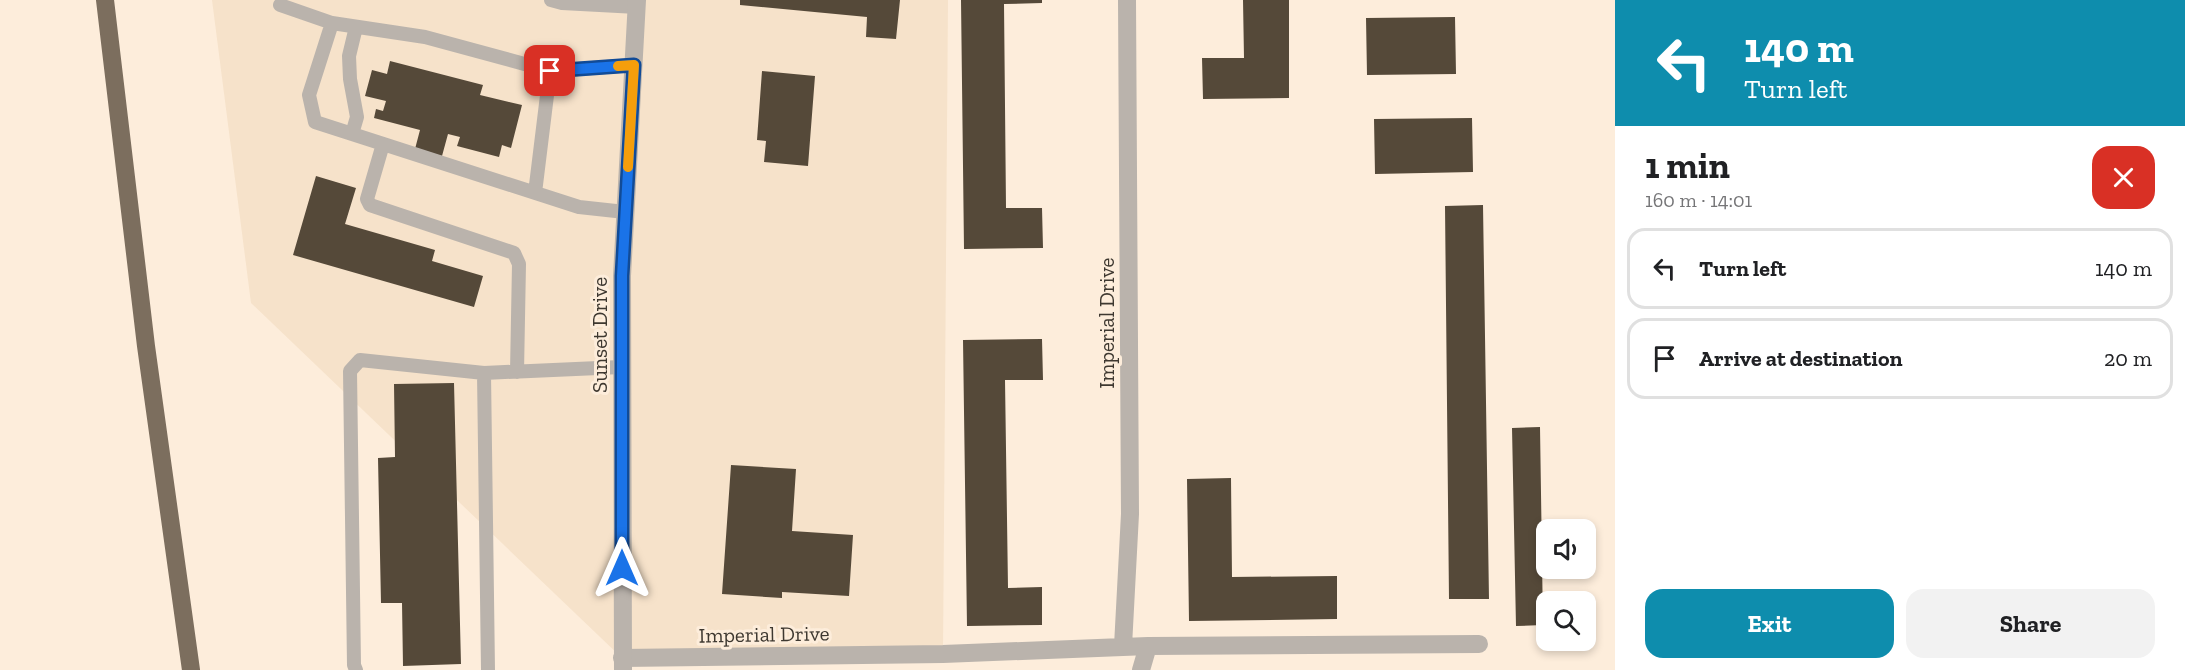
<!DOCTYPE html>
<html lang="en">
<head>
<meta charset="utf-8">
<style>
  :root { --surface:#fff; --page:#f2f2f2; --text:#202124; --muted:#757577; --line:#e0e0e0; --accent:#0e8dad }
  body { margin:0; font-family:"Zilla Slab",serif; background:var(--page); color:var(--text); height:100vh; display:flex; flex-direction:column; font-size:22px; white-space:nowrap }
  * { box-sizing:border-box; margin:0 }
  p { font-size:20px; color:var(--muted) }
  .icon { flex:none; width:33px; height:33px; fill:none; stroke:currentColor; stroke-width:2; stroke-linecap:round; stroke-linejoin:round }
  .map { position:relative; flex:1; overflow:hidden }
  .details { display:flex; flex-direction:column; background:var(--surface); width:570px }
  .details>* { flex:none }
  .top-card { background:#0e8dad; color:#fff; overflow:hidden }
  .buttons { position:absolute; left:1536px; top:519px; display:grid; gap:12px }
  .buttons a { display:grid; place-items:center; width:60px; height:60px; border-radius:12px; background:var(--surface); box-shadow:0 3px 9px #0003; font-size:30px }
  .pin { position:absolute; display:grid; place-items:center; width:51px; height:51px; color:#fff; margin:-26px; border-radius:12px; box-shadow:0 3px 9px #0006 }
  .me { position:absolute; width:66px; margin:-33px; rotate:0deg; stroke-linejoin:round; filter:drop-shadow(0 0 4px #0008) }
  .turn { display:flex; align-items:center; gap:21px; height:126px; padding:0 30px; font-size:27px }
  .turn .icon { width:78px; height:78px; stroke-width:2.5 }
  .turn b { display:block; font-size:42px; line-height:51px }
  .round { display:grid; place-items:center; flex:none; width:63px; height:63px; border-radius:18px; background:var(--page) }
  .head { display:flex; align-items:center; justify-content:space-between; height:102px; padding:0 30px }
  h1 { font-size:36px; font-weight:700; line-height:45px }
  .button { display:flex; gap:12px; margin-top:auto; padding:12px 30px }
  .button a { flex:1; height:69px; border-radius:18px; background:var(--accent); color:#fff; font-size:24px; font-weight:700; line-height:69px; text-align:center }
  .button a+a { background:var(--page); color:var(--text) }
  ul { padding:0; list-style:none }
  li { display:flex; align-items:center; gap:18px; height:81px; margin:0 12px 9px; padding:0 18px; border:3px solid var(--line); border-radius:18px }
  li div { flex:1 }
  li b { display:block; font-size:22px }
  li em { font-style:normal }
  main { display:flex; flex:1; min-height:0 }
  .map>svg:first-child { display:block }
</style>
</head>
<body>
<main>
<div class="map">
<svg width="1615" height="670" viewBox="0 0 1615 670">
  <rect width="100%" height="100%" fill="#fdeddb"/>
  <path fill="#f6e2ca" d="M212 0H948L943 654 622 658 251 303Z"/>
  <path fill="#554939" d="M740 0H900L896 39 866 37 867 17 740 5Z
    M961 0H1042V3L1004 4 1006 208H1042L1043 248 964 249Z
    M1243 0H1289V98L1203 99 1202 58H1244Z
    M1455 17 1456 74 1367 75 1366 18Z
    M390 61 483 85 480 95 522 105 511 148 502 145 499 157 457 146 460 137 448 134 442 156 415 149 420 130 374 118 376 109 383 111 386 101 365 96 372 70 387 74Z
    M762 71 815 76 808 166 764 162 766 141 757 140Z
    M1472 118 1473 172 1375 174 1374 119Z
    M316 176 356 188 345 224 435 250 432 261 483 276 474 307 293 255Z
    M1483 205 1489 599H1449L1445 206Z
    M1042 339 1043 380H1005L1008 588 1042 587V625L967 626 963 340Z
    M454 383 461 664 403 666 402 603H381L378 458 395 457 394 384Z
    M1540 427 1543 625 1516 626 1512 428Z
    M731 465 796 469 792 531 853 535 849 596 782 592V598L722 594Z
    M1231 478 1232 577 1337 576V619L1189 621 1187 479Z"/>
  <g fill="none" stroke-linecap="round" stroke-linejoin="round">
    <path stroke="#bab3ac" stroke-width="14" d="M551 0 562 3 637 7
      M280 5 332 23
      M352 134 357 117 350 79 349 56 356 27
      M383 144 367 199 370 205 514 253 519 264 517 372
      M535 193 550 71
      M625 212 579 207 315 122 309 95 332 23 425 37 550 71 634 65
      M484 373 488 670
      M356 670 354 665 350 371 360 360 484 373 621 367"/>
    <path stroke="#bab3ac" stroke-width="18" d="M1123 646 1130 514 1127 0
      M622 658 943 654 1148 646 1479 644
      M1141 670 1148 646"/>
    <path stroke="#bab3ac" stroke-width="18" d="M623 670 622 276 637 0"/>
    <path stroke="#7c6e5e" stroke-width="18" d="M105 0 146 346 191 670"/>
  </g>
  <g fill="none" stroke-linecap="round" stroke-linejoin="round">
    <g stroke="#114b97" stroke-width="15">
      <path id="route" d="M550 71 634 65 622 276V568"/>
    </g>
    <use href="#route" stroke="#1a73e8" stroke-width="10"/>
    <path stroke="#f59e0b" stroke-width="10" d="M618 66 634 65 628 167"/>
  </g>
  <g text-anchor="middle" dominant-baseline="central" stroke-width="6" stroke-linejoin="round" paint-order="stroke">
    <g font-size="21" fill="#3e3830" stroke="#fdeddb">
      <text transform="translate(1106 323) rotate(-90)">Imperial Drive</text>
      <text transform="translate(599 335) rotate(-90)">Sunset Drive</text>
      <text transform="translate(764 634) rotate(-1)">Imperial Drive</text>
    </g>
  </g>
</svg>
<div class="buttons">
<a><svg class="icon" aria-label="sound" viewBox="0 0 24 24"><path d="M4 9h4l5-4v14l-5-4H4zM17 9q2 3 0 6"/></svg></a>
<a><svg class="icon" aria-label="search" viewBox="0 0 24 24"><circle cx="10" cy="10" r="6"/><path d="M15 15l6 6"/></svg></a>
</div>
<div class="pin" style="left:550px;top:71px;background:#d93025"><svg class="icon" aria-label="arrive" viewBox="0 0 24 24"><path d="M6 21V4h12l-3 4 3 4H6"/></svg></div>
<svg class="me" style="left:622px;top:568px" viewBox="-20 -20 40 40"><path d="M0-17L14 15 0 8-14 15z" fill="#1a73e8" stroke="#fff" stroke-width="4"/></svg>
</div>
<section class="details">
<div class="top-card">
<div class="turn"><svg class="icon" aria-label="left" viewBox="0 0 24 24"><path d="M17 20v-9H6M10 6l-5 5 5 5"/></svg><div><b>140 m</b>Turn left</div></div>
</div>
<div class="head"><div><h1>1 min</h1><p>160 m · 14:01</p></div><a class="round" style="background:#d93025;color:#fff"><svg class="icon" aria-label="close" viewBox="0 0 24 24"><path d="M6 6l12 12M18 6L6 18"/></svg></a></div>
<ul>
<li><svg class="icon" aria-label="left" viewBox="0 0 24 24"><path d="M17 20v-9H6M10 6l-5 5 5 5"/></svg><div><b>Turn left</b></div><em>140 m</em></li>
<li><svg class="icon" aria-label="arrive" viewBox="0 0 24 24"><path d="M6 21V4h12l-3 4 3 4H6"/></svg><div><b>Arrive at destination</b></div><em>20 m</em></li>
</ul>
<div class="button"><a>Exit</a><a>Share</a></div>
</section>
</main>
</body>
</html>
